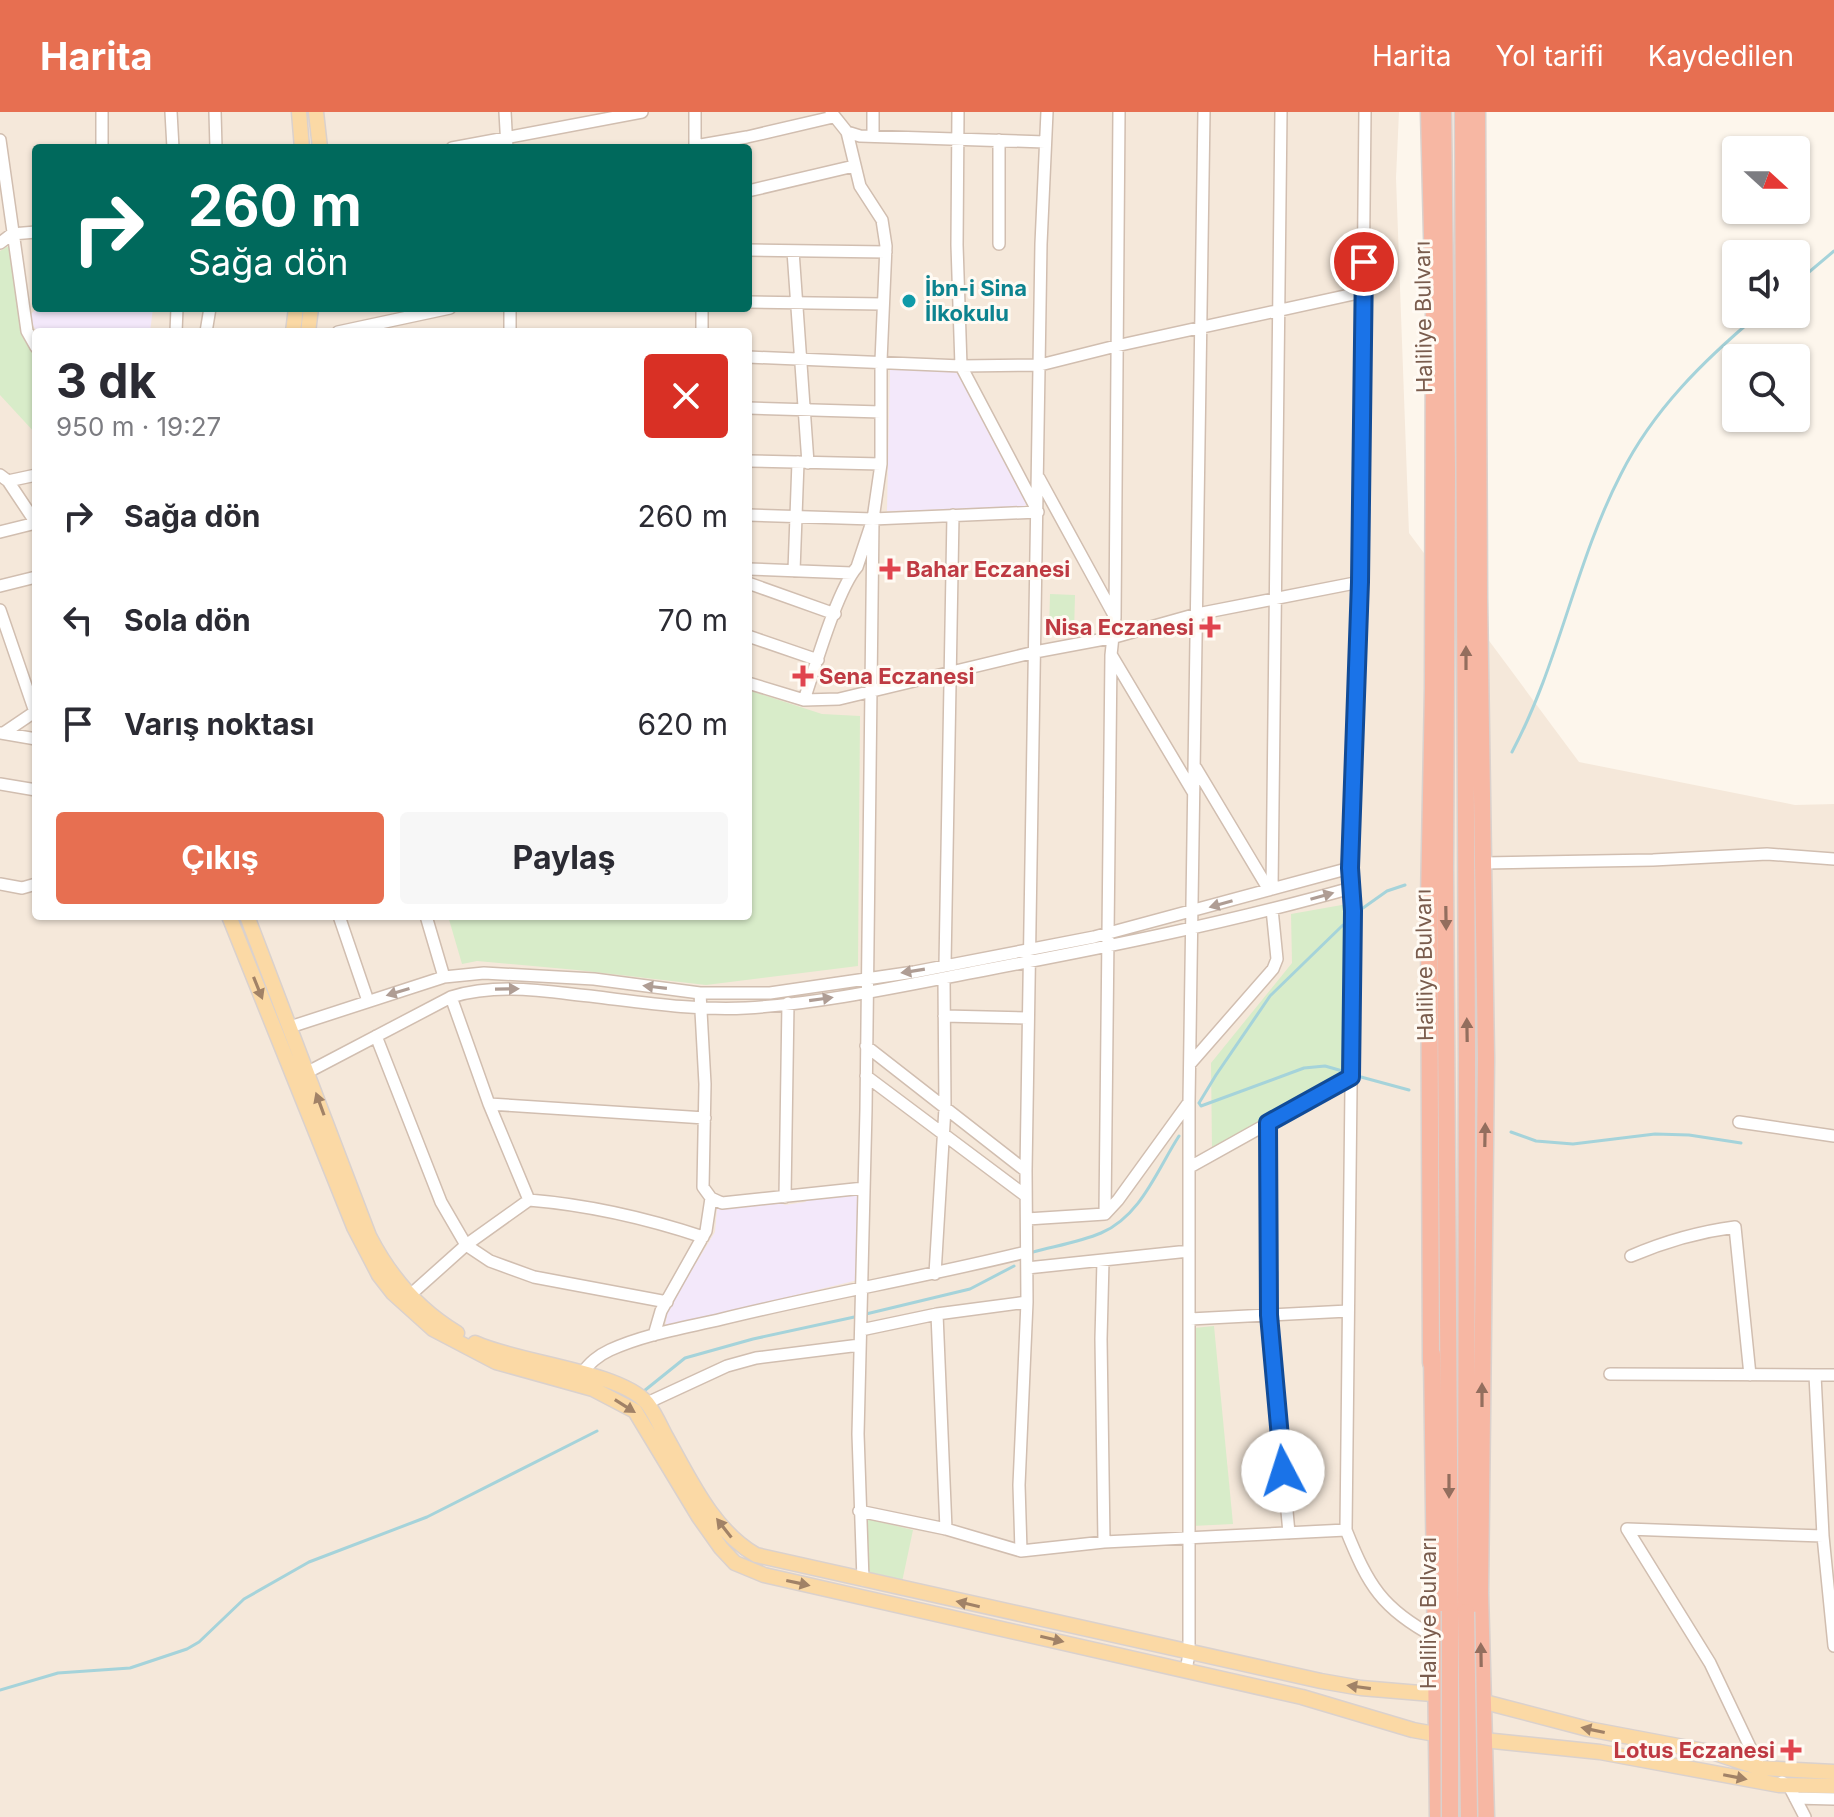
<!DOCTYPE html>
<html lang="tr">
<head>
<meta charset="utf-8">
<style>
  :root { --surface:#fff; --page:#f7f7f7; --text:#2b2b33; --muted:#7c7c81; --accent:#e76f51 }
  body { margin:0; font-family:Inter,sans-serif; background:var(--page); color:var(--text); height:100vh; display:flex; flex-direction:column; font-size:30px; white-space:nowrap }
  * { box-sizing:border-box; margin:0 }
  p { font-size:26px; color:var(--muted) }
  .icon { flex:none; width:44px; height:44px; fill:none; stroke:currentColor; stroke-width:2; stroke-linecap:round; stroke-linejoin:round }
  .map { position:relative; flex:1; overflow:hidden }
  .panel { position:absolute; left:32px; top:216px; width:720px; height:592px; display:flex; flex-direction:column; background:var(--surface); border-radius:8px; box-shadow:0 2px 6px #0004 }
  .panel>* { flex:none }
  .top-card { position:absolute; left:32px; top:32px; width:720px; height:168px; border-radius:8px; box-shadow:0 2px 6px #0004; background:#00695c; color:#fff; overflow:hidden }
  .needle { width:52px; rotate:111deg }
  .controls { position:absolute; left:1722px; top:24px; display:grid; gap:16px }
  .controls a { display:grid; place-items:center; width:88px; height:88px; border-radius:8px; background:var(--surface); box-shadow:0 2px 6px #0004; font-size:40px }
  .pin { position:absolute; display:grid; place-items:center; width:68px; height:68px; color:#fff; margin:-34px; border:4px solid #fff; border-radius:50%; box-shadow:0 2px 8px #0007 }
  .me { position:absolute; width:88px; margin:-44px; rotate:355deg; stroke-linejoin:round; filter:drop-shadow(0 0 6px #0008) }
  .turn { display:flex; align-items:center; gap:28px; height:168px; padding:0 24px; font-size:36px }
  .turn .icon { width:104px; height:104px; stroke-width:2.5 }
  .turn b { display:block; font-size:56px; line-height:68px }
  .round { display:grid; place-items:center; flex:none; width:84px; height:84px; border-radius:8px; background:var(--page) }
  .summary { display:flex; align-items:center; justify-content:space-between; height:136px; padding:0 24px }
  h1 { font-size:48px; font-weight:700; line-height:60px }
  .action { display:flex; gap:16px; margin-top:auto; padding:16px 24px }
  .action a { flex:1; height:92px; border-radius:8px; background:var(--accent); color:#fff; font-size:32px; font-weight:700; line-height:92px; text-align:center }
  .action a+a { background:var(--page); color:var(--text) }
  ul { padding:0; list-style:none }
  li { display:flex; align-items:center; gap:24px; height:104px; padding:0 24px }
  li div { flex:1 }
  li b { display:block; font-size:30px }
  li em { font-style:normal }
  header { display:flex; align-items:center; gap:48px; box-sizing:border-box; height:112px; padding:0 40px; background:var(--accent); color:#fff }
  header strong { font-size:38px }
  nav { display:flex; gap:44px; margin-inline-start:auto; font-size:28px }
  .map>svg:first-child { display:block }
</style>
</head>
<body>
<header>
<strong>Harita</strong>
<nav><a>Harita</a><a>Yol tarifi</a><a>Kaydedilen</a></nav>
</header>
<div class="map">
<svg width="1834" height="1705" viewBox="0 0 1834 1705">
  <rect width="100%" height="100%" fill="#fdf6ec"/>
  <path fill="#f5e8da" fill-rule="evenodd" d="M0 0H1399L1396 66 1409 421 1579 650 1795 693 1834 692V1705H0ZM36 36H748V196H36ZM36 220H748V804H36Z"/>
  <path fill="#f3e8fa" d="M37 196H153L150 220H37L28 205Z
    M890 256 953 259 959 263 1027 391 1024 395 887 399Z
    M863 1082 862 1167 665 1215 668 1197 715 1120 717 1097 775 1088 785 1093 805 1090 813 1084Z"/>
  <path fill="#d8ecc9" d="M12 132 22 224 36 242V322L0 283V139Z
    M1050 482 1075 483 1074 521 1049 520Z
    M748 578 822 602 860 604 858 854 706 873 577 858 477 849 462 852 448 804H748Z
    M1353 791 1349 960 1212 1038 1211 951 1292 851 1291 802Z
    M1214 1214 1233 1412 1192 1414 1194 1216Z
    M868 1407 913 1418 902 1470 868 1462Z"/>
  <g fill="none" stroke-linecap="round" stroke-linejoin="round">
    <path stroke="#a5d3da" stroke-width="3" d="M1796 171 1834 139
      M1512 640C1559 552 1575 451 1621 362 1653 298 1704 248 1759 202
      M1363 796 1387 779 1405 773
      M1361 965 1409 978
      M1199 991 1216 963 1270 884 1343 813
      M1199 991 1201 994 1304 956 1325 954 1346 960
      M1511 1020 1536 1029 1573 1032 1655 1022 1689 1023 1741 1031
      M1033 1140C1055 1134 1080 1130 1101 1121 1141 1104 1157 1058 1179 1024
      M866 1202 970 1177 1014 1154
      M644 1279 685 1246 753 1227 859 1204
      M0 1578 58 1561 130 1556 187 1537 199 1530 244 1487 309 1450 427 1405 597 1319"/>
    <g stroke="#d1beb0" stroke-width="14">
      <path id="minor" d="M102 0V36
        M171 0 173 36
        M215 0 216 36
        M505 0 507 36
        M695 0V36
        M831 0 847 20 860 24 1045 30
        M1365 0 1360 470 1350 756 1353 799 1346 1418C1368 1473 1382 1497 1435 1525
        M847 20 860 74 882 108 886 134 881 249V352L873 407 866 998 858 1322 863 1468
        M873 24V0
        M0 28 27 219 36 235
        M695 34 747 25 833 5
        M452 36 642 0
        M748 79 854 54
        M0 131 12 122 36 120
        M999 132V28
        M748 138 886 140
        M793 139 808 351
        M748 190 882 192
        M510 196V220
        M702 196V220
        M176 220 177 196
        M206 220 210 196
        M338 220 450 196
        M748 245 961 254 1040 253 1116 234 1363 180
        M748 296 881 300
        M748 349 881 352
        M0 363 8 369 36 411 0 420
        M1039 366 1115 505
        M8 369 36 363
        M748 403 873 407
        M748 457 852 461
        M794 459 798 350
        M748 471 835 502
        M0 474 36 465
        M0 498 35 600
        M748 524 818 548
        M1112 544 1193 680
        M748 571 804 588 839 587 1035 540 1115 525 1197 502 1360 470
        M804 588C815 556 837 478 857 455L873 407 1038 400 961 254 957 133 958 0
        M5 620 36 599
        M1 621 36 627
        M1196 656 1269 778
        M0 672 36 678
        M1484 751 1653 748 1767 742 1834 747
        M0 772 22 776 36 772
        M1272 777 1281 0
        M339 804 368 889
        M426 804 444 865
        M945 853 953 403
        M700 881 705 972 703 1075 711 1086 722 1091 864 1076
        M451 885 489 992 529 1088
        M944 904 1028 906
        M290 915 444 865 484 861 594 867 700 881H770L914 860 1094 825 1350 756
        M376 924 441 1090 466 1133 490 1149 534 1165 667 1190
        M866 934 1026 1059
        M1190 952 1273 857 1277 847 1272 797
        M308 960 451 885C490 873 531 877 571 882 629 888 688 899 746 896 826 891 906 873 985 858 1107 835 1231 810 1351 776
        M866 964 1026 1084
        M489 992 705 1006
        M1739 1010 1834 1024
        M1268 1011 1269 1203 1289 1421
        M1190 1055 1351 965
        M785 1085 788 891
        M1105 1102 1111 543 1115 506 1119 0
        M1027 1107 1105 1102 1118 1088 1189 990
        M1631 1144C1666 1129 1697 1120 1735 1115L1750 1263
        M1103 1149 1101 1227 1104 1430
        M1027 1156 1189 1139
        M935 1162 945 996 944 866
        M409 1184 466 1133 529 1088C589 1093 646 1106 703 1125
        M937 1202 946 1417
        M1190 1207 1348 1199
        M861 1218 937 1202 1027 1190
        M654 1223 661 1199 706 1119 711 1086
        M582 1261C590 1251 597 1244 610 1238 645 1222 684 1216 722 1207 823 1182 925 1165 1026 1140
        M1610 1262 1815 1263 1823 1424 1834 1534
        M1815 1263H1834
        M647 1291 727 1254 756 1246 860 1233
        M859 1399 946 1417 1021 1439 1104 1430 1346 1418
        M1021 1439 1019 1373 1027 1190 1026 1059 1041 132 1047 0
        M1186 1558 1189 1542V990L1204 0
        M1764 1658 1760 1656 1710 1551 1627 1417 1823 1424
        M1782 1670 1789 1674 1805 1705
        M1795 1686 1834 1687"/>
    </g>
    <g stroke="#dad1cd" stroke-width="17">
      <path id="major" d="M299 0 302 36
        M316 0 320 36
        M293 220 296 196
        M308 220 311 196
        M229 804 354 1115 379 1163 393 1181 433 1217 496 1250 593 1277 635 1299 699 1405 721 1436 735 1451 764 1463 1302 1585 1413 1618 1446 1624
        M247 804 369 1124C390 1165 417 1197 457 1221
        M475 1231C518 1251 619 1259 647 1291 654 1300 660 1313 665 1323 689 1365 712 1418 756 1443L1321 1569 1361 1576 1444 1583
        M1473 1587 1588 1617 1715 1641 1760 1656 1834 1660
        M1474 1627 1600 1640 1779 1673 1834 1674"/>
    </g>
    <g stroke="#dad1cd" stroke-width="19">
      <path id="highway" d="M1429 0 1434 202 1433 576 1429 790 1431 1251
        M1443 0 1447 359 1445 757 1450 1499
        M1463 0 1467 945 1466 1500
        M1477 0 1479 486 1486 946 1480 1481 1486 1705
        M1432 1242 1438 1705"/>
    </g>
    <use href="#minor" stroke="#fff" stroke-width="11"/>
    <use href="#major" stroke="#fbd9a5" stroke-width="14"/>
    <use href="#highway" stroke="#f7b7a3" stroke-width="16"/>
    <g stroke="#dad1cd" stroke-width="19" stroke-linecap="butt">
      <path id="highway-bridge" d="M1450 1499V1705
        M1466 1500 1469 1705"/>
    </g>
    <use href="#highway-bridge" stroke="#f7b7a3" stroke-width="16"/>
  </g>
  <defs><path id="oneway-solid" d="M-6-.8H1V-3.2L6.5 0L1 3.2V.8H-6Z" transform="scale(2)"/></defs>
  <g fill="#936e5e">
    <use href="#oneway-solid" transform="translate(1466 546) rotate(-90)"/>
    <use href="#oneway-solid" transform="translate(1446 806) rotate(89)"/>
    <use href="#oneway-solid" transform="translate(1467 918) rotate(-91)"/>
    <use href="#oneway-solid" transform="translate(1485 1023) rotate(-89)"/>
    <use href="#oneway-solid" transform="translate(1482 1283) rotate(-90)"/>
    <use href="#oneway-solid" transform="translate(1449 1374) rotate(90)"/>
    <use href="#oneway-solid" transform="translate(1481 1543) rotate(-91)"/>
  </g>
  <g fill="#af9d94">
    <use href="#oneway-solid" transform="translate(1322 784) rotate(-16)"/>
    <use href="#oneway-solid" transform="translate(1221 792) rotate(164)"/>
    <use href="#oneway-solid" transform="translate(913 859) rotate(171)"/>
    <use href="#oneway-solid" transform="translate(655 875) rotate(-173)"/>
    <use href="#oneway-solid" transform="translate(507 877) rotate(-1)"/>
    <use href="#oneway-solid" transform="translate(398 880) rotate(163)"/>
    <use href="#oneway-solid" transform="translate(821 887) rotate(-8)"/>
  </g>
  <g fill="#a18267">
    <use href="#oneway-solid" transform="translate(258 876) rotate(68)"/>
    <use href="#oneway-solid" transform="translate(320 992) rotate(-110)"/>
    <use href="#oneway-solid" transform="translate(625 1294) rotate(32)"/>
    <use href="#oneway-solid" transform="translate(724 1416) rotate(-128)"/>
    <use href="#oneway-solid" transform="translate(798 1471) rotate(12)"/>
    <use href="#oneway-solid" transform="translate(968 1492) rotate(-167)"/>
    <use href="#oneway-solid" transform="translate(1052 1527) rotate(13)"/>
    <use href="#oneway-solid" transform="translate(1359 1575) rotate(-172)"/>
    <use href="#oneway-solid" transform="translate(1593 1618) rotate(-168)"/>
    <use href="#oneway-solid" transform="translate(1735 1665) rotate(11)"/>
  </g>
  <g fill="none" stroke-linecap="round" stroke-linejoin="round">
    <g stroke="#114b97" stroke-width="20">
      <path id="route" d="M1283 1359 1269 1203 1268 1011 1351 965 1353 799 1350 756 1360 470 1364 150"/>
    </g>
    <use href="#route" stroke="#1a73e8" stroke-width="14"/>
  </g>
  <circle fill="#0f9aa8" stroke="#fffaf3" stroke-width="3" cx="909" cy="189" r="8"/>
  <g fill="#e0444e" stroke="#fffaf3" stroke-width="3">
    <path d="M886 445h8v8h8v8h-8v8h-8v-8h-8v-8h8z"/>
    <path d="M1206 503h8v8h8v8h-8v8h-8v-8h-8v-8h8z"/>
    <path d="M799 552h8v8h8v8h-8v8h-8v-8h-8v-8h8z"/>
    <path d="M1787 1626h8v8h8v8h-8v8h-8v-8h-8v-8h8z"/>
  </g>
  <g text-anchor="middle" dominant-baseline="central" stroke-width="6" stroke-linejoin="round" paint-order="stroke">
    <g font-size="22" font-weight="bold" fill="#0d838f" stroke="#fffaf3" text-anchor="start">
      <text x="925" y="176">İbn-i Sina<tspan x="925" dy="25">İlkokulu</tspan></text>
    </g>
    <g font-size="22" fill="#7a5c4d" stroke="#fffaf3">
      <text transform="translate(1423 205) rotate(-91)">Haliliye Bulvarı</text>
      <text transform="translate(1424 853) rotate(-91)">Haliliye Bulvarı</text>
      <text transform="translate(1428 1501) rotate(-90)">Haliliye Bulvarı</text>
    </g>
    <g font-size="22" font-weight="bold" fill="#be3a42" stroke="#fffaf3" text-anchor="start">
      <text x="906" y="457">Bahar Eczanesi</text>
      <text x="1194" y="515" text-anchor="end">Nisa Eczanesi</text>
      <text x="819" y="564">Sena Eczanesi</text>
      <text x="1775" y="1638" text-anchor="end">Lotus Eczanesi</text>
    </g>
  </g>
</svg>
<div class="controls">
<a><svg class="needle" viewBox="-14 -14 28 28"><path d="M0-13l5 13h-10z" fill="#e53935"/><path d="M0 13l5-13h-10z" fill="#7c7c81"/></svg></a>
<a><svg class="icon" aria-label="sound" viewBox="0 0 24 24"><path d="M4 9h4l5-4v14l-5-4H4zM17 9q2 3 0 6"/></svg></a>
<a><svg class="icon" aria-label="search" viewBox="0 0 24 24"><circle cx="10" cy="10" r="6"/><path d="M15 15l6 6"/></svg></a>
</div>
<div class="pin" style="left:1364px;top:150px;background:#d93025"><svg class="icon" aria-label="arrive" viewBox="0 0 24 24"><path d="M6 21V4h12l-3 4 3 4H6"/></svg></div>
<svg class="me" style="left:1283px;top:1359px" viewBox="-20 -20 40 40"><circle r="19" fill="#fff"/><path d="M0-13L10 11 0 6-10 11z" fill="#1a73e8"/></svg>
<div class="top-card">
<div class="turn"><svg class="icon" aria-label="right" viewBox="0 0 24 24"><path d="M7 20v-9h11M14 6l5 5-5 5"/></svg><div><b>260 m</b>Sağa dön</div></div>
</div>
<section class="panel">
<div class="summary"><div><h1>3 dk</h1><p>950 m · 19:27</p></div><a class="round" style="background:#d93025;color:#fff"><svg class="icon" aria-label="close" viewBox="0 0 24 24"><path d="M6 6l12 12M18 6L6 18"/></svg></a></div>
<ul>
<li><svg class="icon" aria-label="right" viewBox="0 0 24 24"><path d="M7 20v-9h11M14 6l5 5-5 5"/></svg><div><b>Sağa dön</b></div><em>260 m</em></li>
<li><svg class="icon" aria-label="left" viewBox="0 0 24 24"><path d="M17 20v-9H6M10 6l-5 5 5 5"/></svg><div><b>Sola dön</b></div><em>70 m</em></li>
<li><svg class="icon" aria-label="arrive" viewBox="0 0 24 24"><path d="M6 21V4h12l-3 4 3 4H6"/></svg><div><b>Varış noktası</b></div><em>620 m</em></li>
</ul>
<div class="action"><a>Çıkış</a><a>Paylaş</a></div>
</section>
</div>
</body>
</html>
